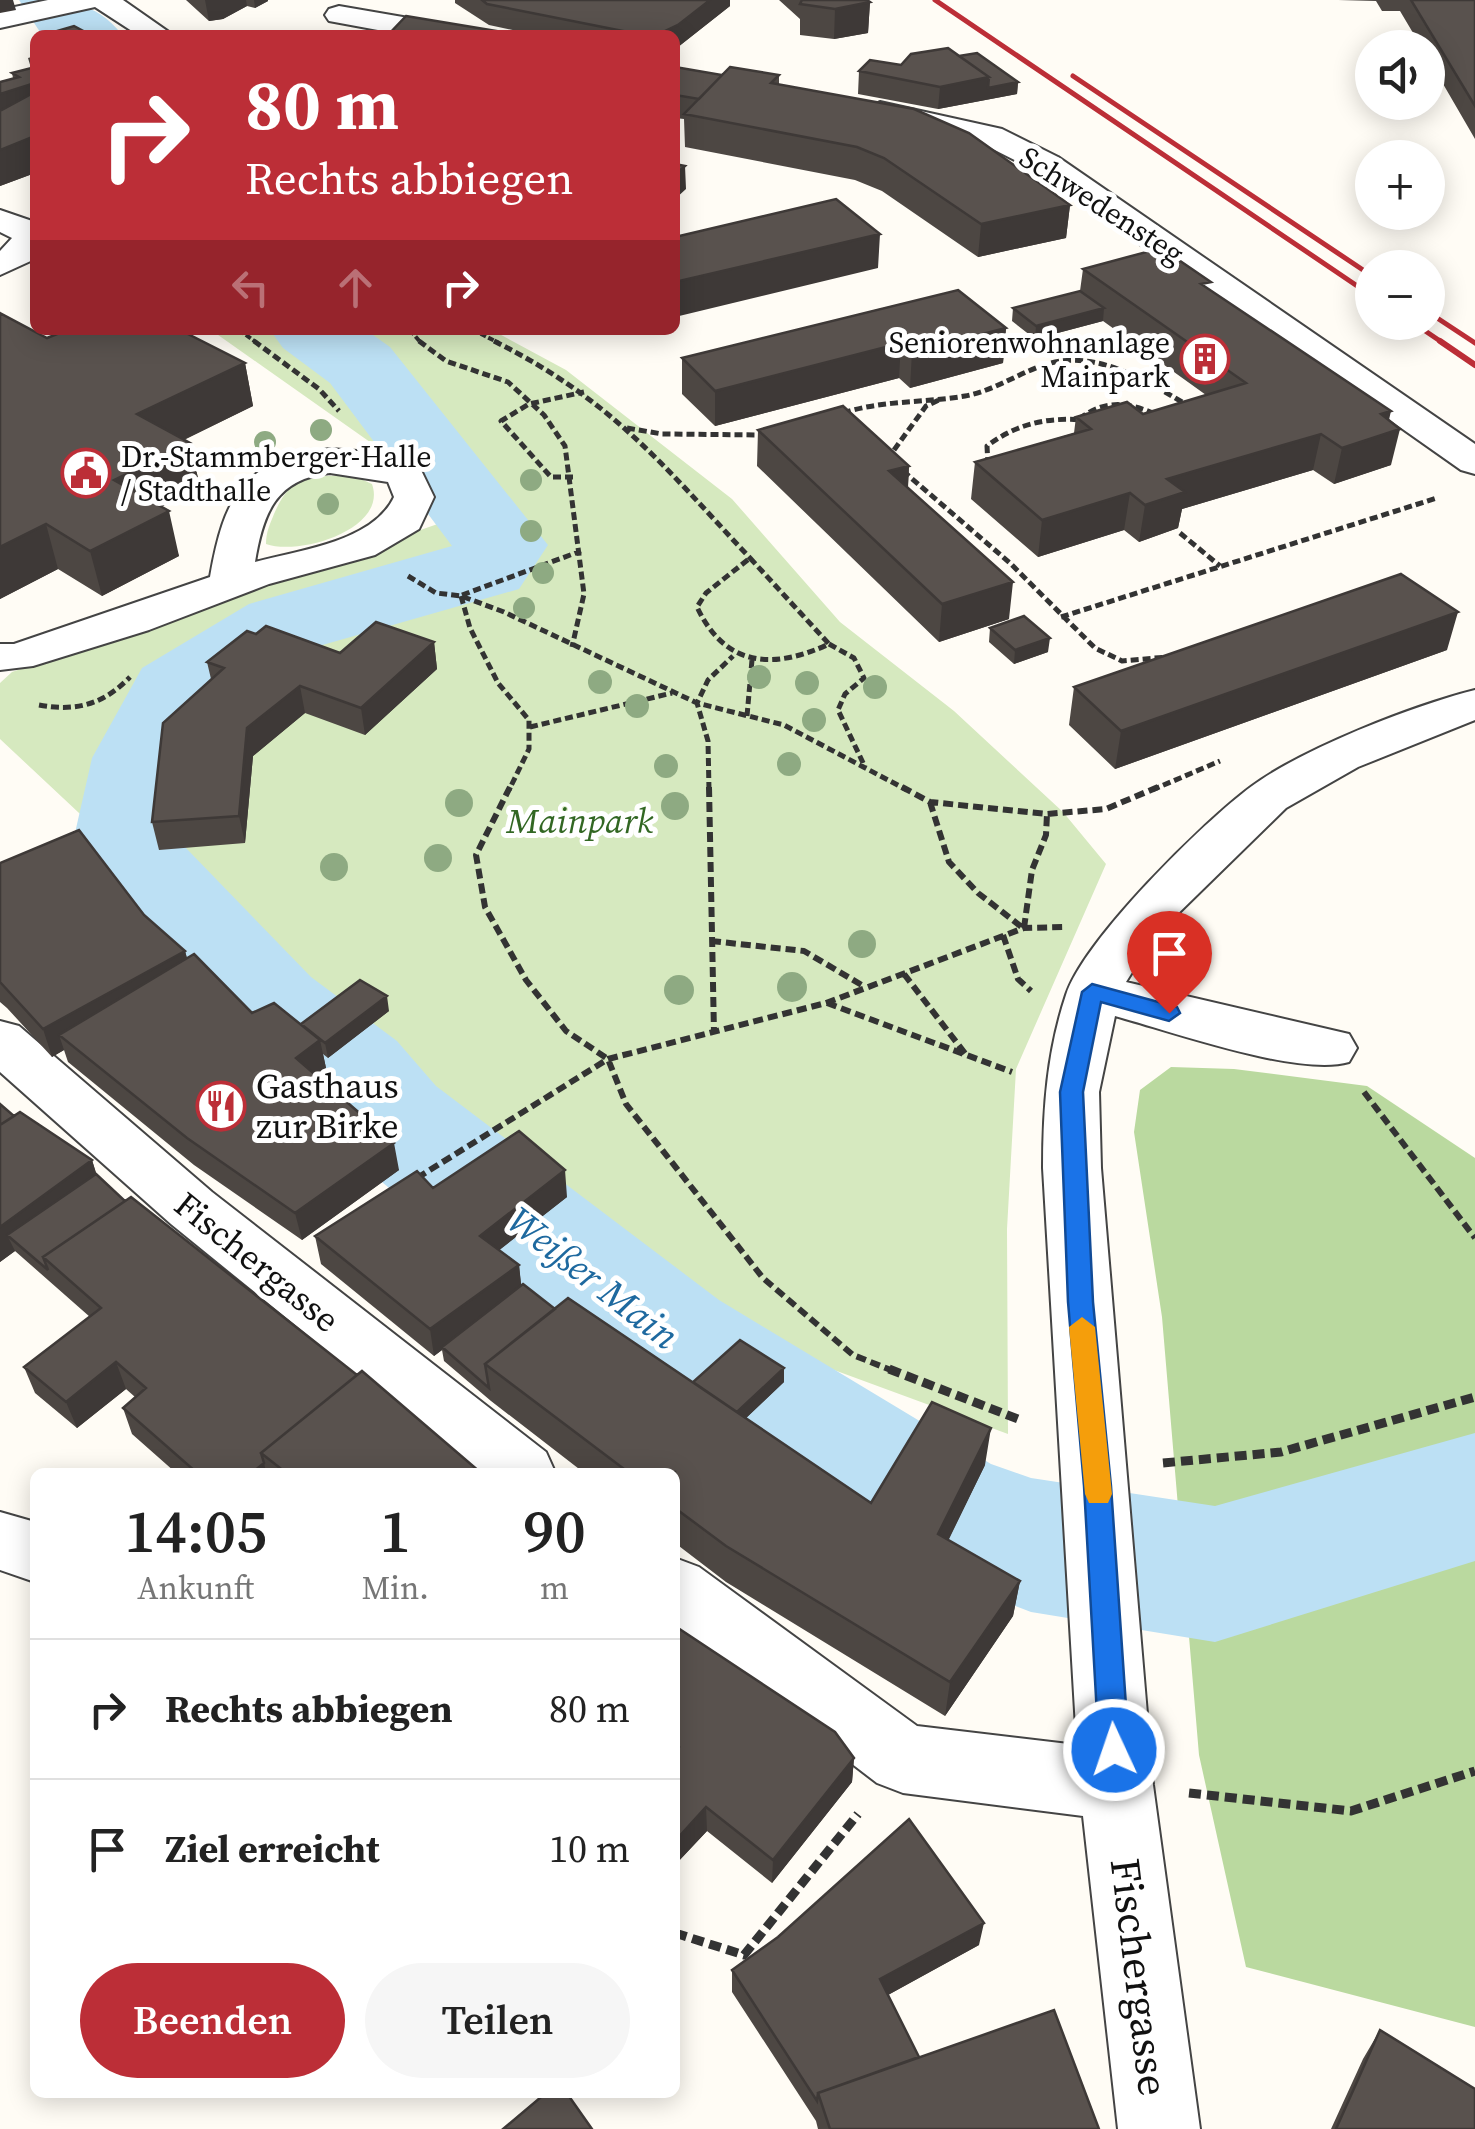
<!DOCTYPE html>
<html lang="de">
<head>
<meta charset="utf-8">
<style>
  :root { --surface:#fff; --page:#f6f6f6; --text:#222; --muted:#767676; --line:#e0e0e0; --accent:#bc2e37 }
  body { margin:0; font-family:"Source Serif 4",serif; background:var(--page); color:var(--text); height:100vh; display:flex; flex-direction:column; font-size:38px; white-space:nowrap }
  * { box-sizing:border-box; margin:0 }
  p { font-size:32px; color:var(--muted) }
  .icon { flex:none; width:55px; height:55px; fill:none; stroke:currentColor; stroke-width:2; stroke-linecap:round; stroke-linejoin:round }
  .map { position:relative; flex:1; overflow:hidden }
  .panel { position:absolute; left:30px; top:1468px; width:650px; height:630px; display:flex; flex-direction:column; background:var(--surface); border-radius:15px; box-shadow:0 5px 25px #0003 }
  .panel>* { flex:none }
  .guide { position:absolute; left:30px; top:30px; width:650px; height:305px; border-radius:15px; box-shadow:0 5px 25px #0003; background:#bc2e37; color:#fff; overflow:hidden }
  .controls { position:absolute; left:1355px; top:30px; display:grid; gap:20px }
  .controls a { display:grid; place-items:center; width:90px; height:90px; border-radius:50%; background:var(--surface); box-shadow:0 5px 25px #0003; font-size:50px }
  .pin { position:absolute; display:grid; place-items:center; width:85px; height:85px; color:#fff; margin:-102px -42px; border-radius:50% 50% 50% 0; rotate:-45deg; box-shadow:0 0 10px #0007 }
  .pin .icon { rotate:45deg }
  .me { position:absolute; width:110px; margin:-55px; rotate:357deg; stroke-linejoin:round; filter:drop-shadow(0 0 8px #0008) }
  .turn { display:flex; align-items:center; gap:35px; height:210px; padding:0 50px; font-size:45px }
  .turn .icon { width:130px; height:130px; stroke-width:2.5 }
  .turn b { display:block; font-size:70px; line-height:85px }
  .lanes { display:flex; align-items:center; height:95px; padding:0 50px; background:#0003; justify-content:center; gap:50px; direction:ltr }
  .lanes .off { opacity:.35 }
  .eta { display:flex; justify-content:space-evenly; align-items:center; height:170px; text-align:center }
  .eta b { font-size:60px; font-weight:600; line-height:70px }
  .cta { display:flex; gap:20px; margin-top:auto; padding:20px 50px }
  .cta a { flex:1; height:115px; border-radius:60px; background:var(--accent); color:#fff; font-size:40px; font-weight:600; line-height:115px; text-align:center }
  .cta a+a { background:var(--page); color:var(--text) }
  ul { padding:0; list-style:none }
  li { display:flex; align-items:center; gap:30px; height:140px; padding:0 50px; border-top:2px solid var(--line) }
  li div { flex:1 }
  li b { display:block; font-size:38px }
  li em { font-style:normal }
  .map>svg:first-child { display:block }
</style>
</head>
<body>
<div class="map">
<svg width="1475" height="2129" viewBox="0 0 1475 2129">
  <rect width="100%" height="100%" fill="#fffcf5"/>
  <path fill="#d6e9bf" d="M211 330H492L566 370 732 499 840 622 954 711 1063 812 1106 864 1016 1069 1007 1229 1008 1434 725 1330 508 1177 283 1004 0 739V683L12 672 455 518 377 447Z
    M352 475 372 484C388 529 300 556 266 544 266 532 270 524 274 514 292 472 311 477 352 475Z"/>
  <path fill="#bad99f" d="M1171 1067 1234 1069 1367 1086 1475 1158V2027L1246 1967 1199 1755 1162 1317 1134 1132 1140 1090Z"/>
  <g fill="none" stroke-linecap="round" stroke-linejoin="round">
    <path fill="#bce0f4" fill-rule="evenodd" d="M19 0C62 0 96 0 122 35H42Z
      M270 330H366L390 347 548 545 519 589 319 646 223 707 200 758 185 847 311 977 397 1041 436 1086 719 1300 991 1464 1031 1478 1215 1506 1475 1433V1561L1215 1642 1031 1612 885 1556 619 1380 346 1152 309 1105 225 1037 87 881 70 855 92 758 142 668 249 604 452 546 330 383 283 348Z"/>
    <g stroke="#444" stroke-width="4">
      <path id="minor" d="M48 0H123L173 35H138L95 7 0 28V10Z
        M339 6 455 26 470 35H405L329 21 325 15 329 9Z
        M880 102 1002 129 1058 157 1475 444V474L1461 470 1036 171 981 143 869 118 864 111Z
        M0 210 35 222V259L0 275V251L12 238 0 232Z
        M330 449 371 452 419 466 434 497 419 529 375 555 269 584 149 630 33 666 0 670V644H14L210 577C224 497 243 459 330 449ZM330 473 388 482 394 497C373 542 299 550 255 562 263 513 276 479 330 473Z
        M1475 690V720L1358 767 1286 808 1154 937 1126 982 1349 1034 1357 1048 1349 1062C1299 1077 1170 1031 1115 1016L1099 1092 1101 1168 1153 1785 1200 2129H1118L1083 1816 903 1793 877 1783 675 1628V1558L699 1567 917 1726 1077 1745 1043 1168C1043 1109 1047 1052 1066 995 1084 940 1203 822 1252 786 1304 748 1412 706 1475 690Z
        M0 1021 19 1026 212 1192 546 1452 555 1472H476L171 1224 0 1072Z
        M0 1512 35 1522V1582L0 1570Z"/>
    </g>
    <path stroke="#333" stroke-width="4" stroke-dasharray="6 2.5" stroke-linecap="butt" d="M239 330 257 343
      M410 330 421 343
      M473 330 499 343"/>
    <path stroke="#333" stroke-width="5" stroke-dasharray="8 4" stroke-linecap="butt" d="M254 341 319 389 339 411
      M419 341 446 361 508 382 544 415 565 446 584 594 572 647
      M494 341C612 400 662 464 750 558
      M843 413C883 400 924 403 965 396 993 391 1017 374 1044 365 1094 348 1145 380 1187 405
      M1079 419C1105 399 1129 402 1157 415
      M627 428 662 434 764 435
      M894 450 926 406 939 400
      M988 465 987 446C1016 424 1047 417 1083 420
      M903 471 1010 563 1095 648 1122 661 1167 657
      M573 477H551L501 421 529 404 584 392
      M1180 533 1220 566
      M750 558 829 644C773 670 725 667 697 607L706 593Z
      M408 576 436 593 461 596 504 612 697 703 784 725 907 790
      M462 595 581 551
      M461 596 470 628 498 683 529 720V749L509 790
      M1061 617 1437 498
      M829 644 854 658 864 678 845 694 838 710 865 767
      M39 705C77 712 104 704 130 677
      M747 716 752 660
      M530 727 672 693
      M709 790 708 741 697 703 708 680 733 656
      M1152 790 1220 761"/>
    <path stroke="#333" stroke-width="6" stroke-dasharray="10 5" stroke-linecap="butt" d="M510 787 476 855 485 907 526 980 566 1031 608 1059 626 1104 763 1278 853 1355 896 1372
      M709 787 714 1033
      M902 787 930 802 1047 814 1106 809 1158 787
      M930 802 949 862 978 893 1023 928
      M1024 928 1032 870 1046 835 1047 814
      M1003 935 1018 979 1031 991
      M711 941 804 951 865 987
      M904 974 967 1056
      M827 1003 1012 1072
      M1364 1092 1475 1238
      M417 1178 608 1059 826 1003 1024 928 1064 927"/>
    <path stroke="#333" stroke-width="9" stroke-dasharray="12 6" stroke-linecap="butt" d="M889 1369 1023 1421
      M1163 1463 1281 1452 1475 1397
      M1189 1793 1351 1811 1475 1771
      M675 1933 744 1955 858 1814"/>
    <use href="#minor" fill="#fff" fill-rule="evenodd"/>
    <path stroke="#bc2e37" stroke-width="5" d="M935 0 1372 296
      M1073 76 1372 276
      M1428 312 1475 343
      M1412 322 1443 343"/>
    <path stroke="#bc2e37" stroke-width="6" d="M1440 341 1475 365"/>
  </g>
  <g fill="#8eaa82">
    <circle cx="321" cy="430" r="11"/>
    <circle cx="265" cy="442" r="11"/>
    <circle cx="531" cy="480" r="11"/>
    <circle cx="328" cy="504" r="11"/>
    <circle cx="531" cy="531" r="11"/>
    <circle cx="543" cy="573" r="11"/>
    <circle cx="524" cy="608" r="11"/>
    <circle cx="759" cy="677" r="12"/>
    <circle cx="600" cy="682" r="12"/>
    <circle cx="807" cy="683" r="12"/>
    <circle cx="875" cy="687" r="12"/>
    <circle cx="637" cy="706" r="12"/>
    <circle cx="814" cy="720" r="12"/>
    <circle cx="789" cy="764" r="12"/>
    <circle cx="666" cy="766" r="12"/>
    <circle cx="459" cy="803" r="14"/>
    <circle cx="675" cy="806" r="14"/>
    <circle cx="438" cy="858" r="14"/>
    <circle cx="334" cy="867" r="14"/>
    <circle cx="862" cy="944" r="14"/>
    <circle cx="792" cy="987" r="15"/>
    <circle cx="679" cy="990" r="15"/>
  </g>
  <path fill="#4d4743" d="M186 0H268V1L255 8 247 6 223 19 209 21Z
    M455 0H730V6L678 47 675 35H536L489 25 455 3Z
    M779 0H867L870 2 868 33 834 39 800 35V19Z
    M1338 0H1475V139L1428 58V48H1422L1400 11H1382L1376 1Z
    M35 56V173L0 186V82L13 78 12 73 31 68 28 58Z
    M959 56 1018 82 1017 94 938 109 858 94 859 71Z
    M675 67 722 75H779V85L1070 205 1066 238 978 257 882 191 855 180 685 147 684 119 675 118Z
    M1083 269 1210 290 1389 420 1391 465 1334 484 1313 470 1182 509 1178 528 1139 542 1124 530 1038 557 971 499 975 462 1074 433 1076 417 1143 414 1206 395 1103 321 1035 339 1012 321 1013 308 1080 291Z
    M0 313 47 338 245 363 253 406 184 440 190 443 200 487 161 507 179 556 102 596 58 569 0 599Z
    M1006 328 1003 363 910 388 899 378 715 426 682 394V358Z
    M758 430 909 466 908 488 1009 619 939 642 757 466Z
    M990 628 1048 652 1014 664 989 642Z
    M256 634 340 653 434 642 437 669 365 735 305 713 253 756 245 843 159 850 152 822 211 679 207 662Z
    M1447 650 1115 769 1069 725 1074 687Z
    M0 863 144 915 185 951 187 958 252 1013 301 1024 389 1011 328 1058 323 1054 326 1068 316 1075 399 1170 302 1240 194 1165 68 1062 64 1050 52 1057 7 1008 0 1002Z
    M14 1116 92 1160 96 1174 125 1201 480 1472H175L132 1434 123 1408 135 1397 126 1389 77 1428 35 1393 24 1367 90 1317 15 1251 0 1262Z
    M433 1188 567 1197 499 1250 519 1265 521 1286 555 1309 693 1382 784 1368V1382L746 1418 871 1503 985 1465 948 1540 1020 1581 1013 1616 945 1716 726 1582 675 1543V1472H583L491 1401 444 1361 442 1350 434 1356 321 1264 315 1236Z
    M675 1626 854 1758 852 1782 772 1883 707 1831 675 1865Z
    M979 1945 888 1995 919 2057 1099 2129H818L816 2121 732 1992V1970Z
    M1380 2030 1475 2129H1331L1363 2059Z"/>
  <path fill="#3e3937" d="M0 0H13L16 10 0 13Z
    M205 0H246L247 6 223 19 209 21Z
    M254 0H268V1L255 8Z
    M710 0H730V6L678 47 675 49V35H657Z
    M870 2 868 33 834 39 835 9Z
    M989 77 1018 82 1017 94 938 109 940 87Z
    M35 83V107L0 118V94Z
    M35 136V173L0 186V150Z
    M685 166 686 189 675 199V175Z
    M1070 205 1066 238 978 257 981 224Z
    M880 234 878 268 675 317V282Z
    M1104 308 1103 321 1035 339 1036 326Z
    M1006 328 1003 363 910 388 912 352Z
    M901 343 899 378 715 426V391Z
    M245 363 253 406 146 458 137 414Z
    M1391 411 1386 433 1400 429 1391 465 1334 484 1342 448 1381 414Z
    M1321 434 1313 470 1182 509 1178 528 1139 542 1145 505 1167 479Z
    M190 443 200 487 124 525 114 480Z
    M909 466 907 502 889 471Z
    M1130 493 1124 530 1038 557 1042 520Z
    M169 511 179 556 102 596 90 551Z
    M46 524 58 569 0 599V547Z
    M1013 582 1009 619 939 642 942 604Z
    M1458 612 1447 650 1115 769 1121 731Z
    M1050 638 1048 652 1014 664 1015 650Z
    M434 642 437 669 365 735 361 708Z
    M300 686 305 713 253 756 245 843 239 816 247 728Z
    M185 951 192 978 59 1035 64 1050 52 1057 43 1029Z
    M387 996 389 1011 328 1058 325 1043Z
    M320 1040 326 1068 302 1085 296 1058Z
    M394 1143 399 1170 302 1240 295 1213Z
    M92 1160 101 1188 7 1235 15 1251 0 1262V1227Z
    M565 1170 567 1197 483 1263 480 1236Z
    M519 1265 522 1292 442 1347V1350L434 1356 430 1329Z
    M116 1362 126 1389 77 1428 66 1402Z
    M784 1368V1382L723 1440V1426Z
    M991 1428 985 1465 934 1570 938 1534Z
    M264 1463 266 1472H253Z
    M1020 1581 1013 1616 945 1716 950 1682Z
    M854 1758 852 1782 772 1883 773 1860Z
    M706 1807 707 1831 675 1865V1841Z
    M984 1923 979 1945 877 2001 880 1979Z"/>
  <path fill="#59524e" stroke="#3e3937" stroke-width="2.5" d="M482 0H710L678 25 657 35H643L487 4Z
    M802 0H867L870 2 835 9 800 4Z
    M1411 0H1475V106Z
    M406 16 521 35H388Z
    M74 26 91 35H59L54 32Z
    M948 48 989 77 940 87 859 71 870 60 901 65 911 54Z
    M977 53 1018 82 988 88 989 77 959 56Z
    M35 67V83L0 94V82L19 77 12 73Z
    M675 67 722 75 699 99 675 95Z
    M730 67 779 75 771 83 914 109 969 133 1070 205 981 224 884 158 857 147 684 114Z
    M35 92V136L0 150V111Z
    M675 164 685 166 675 175Z
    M836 199 880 234 675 282V237Z
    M1150 251 1156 255 1167 252 1211 282 1201 284 1391 411 1381 414 1400 429 1342 448 1321 434 1167 479 1185 492 1145 505 1130 493 1042 520 975 462 1091 429 1076 417 1127 402 1143 414 1246 383 1083 269Z
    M958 290 1006 328 912 352 901 343 715 391 682 358Z
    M1080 291 1104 308 1036 326 1013 308Z
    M0 313 47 338 67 330H180L245 363 137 414 190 443 114 480 169 511 90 551 46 524 0 547Z
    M843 406 909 466 889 471 1013 582 942 604 758 430Z
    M1401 574 1458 612 1121 731 1074 687Z
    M1024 616 1050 638 1015 650 990 628Z
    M376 622 434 642 361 708 300 686 247 728 239 816 152 822 163 723 224 668 207 662 247 631 256 634 266 626 340 653Z
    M79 830 144 915 185 951 43 1029 0 982V863Z
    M194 954 252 1013 274 1003 320 1040 296 1058 394 1143 295 1213 187 1138 59 1035Z
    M360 980 387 996 325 1043 301 1024Z
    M0 1104 14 1116 0 1125Z
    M20 1112 92 1160 0 1227V1125Z
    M519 1131 565 1170 480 1236 519 1265 430 1329 315 1236 417 1171 433 1188Z
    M96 1174 125 1201 43 1257 48 1270 7 1235Z
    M131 1197 357 1375 261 1453 264 1463 253 1472H196L123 1408 146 1388 116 1362 66 1402 24 1367 101 1308 43 1257Z
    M523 1284 555 1309 485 1364 489 1388 442 1347Z
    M568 1298 871 1503 932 1402 991 1428 938 1534 1020 1581 950 1682 726 1546 675 1508V1472H628L485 1364Z
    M740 1340 784 1368 737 1412 693 1382Z
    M362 1371 480 1472H285L261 1453Z
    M675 1626 835 1732 854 1758 773 1860 706 1807 675 1841V1754L679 1747 675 1744Z
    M909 1819 984 1923 880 1979 919 2057 818 2093 817 2101 732 1970 778 1937Z
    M1054 2010 1099 2129H830L818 2093Z
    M1380 2030 1475 2089V2129H1336Z
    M547 2092H566L592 2129H503Z"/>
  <path fill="#1a73e8" stroke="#114b97" stroke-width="2.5" d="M1092 984 1177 1007 1180 1013 1169 1021 1101 1002 1083 1092 1093 1302 1111 1486 1129 1750 1125 1760 1114 1764 1104 1760 1099 1750 1084 1486 1068 1302 1060 1092 1082 992Z"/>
  <path fill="#f59e0b" d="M1082 1317 1095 1327 1112 1494 1108 1503H1089L1085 1494 1069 1327Z"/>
  <defs>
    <g id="building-ring" transform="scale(2.5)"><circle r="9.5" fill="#fff" stroke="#bc2e37" stroke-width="1.5"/><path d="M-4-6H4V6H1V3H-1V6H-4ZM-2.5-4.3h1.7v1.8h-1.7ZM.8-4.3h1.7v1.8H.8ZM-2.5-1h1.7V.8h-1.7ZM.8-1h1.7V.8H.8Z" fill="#bc2e37"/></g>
    <g id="civic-ring" transform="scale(2.5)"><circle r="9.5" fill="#fff" stroke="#bc2e37" stroke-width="1.5"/><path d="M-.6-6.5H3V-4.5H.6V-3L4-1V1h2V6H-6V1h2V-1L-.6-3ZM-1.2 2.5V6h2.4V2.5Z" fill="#bc2e37"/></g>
    <g id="restaurant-ring" transform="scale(2.5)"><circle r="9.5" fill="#fff" stroke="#bc2e37" stroke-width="1.5"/><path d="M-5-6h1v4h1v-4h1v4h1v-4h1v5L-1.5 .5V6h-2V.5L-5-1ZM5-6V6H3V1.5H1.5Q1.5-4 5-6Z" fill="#bc2e37"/></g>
  </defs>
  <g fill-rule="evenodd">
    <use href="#building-ring" x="1205" y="359"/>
    <use href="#civic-ring" x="86" y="473"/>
    <use href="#restaurant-ring" x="221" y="1106"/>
  </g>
  <g text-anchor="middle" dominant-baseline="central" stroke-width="10" stroke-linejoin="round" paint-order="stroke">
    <g font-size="30" fill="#111" stroke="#fff">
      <text transform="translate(1102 205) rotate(33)">Schwedensteg</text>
    </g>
    <g font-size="30" fill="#111" stroke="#fff" text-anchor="end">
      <text x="1170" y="342">Seniorenwohnanlage<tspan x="1170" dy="34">Mainpark</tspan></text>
      <text x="121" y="456" text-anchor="start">Dr.-Stammberger-Halle<tspan x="121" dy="34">/ Stadthalle</tspan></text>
    </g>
    <g font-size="35" font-style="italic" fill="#326723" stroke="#fff">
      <text x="580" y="821">Mainpark</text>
    </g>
    <g font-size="35" fill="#111" stroke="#fff" text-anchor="start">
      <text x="256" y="1086">Gasthaus<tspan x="256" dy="40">zur Birke</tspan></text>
    </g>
    <g font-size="35" fill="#111" stroke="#fff">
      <text transform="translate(257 1262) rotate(39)">Fischergasse</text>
    </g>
    <g font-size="38" font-style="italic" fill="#1e699f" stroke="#fff">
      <text transform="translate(593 1278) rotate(38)">Weißer Main</text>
    </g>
    <g font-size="42" fill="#111" stroke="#fff">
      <text transform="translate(1140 1977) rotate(83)">Fischergasse</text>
    </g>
  </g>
</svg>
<div class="controls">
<a><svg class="icon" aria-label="sound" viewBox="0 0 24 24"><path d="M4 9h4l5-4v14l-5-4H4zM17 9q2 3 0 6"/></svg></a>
<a>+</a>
<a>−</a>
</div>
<div class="pin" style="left:1169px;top:1013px;background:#d93025"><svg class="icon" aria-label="arrive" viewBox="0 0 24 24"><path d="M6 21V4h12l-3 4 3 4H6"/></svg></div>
<svg class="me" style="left:1114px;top:1750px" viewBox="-20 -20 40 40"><circle r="17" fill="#1a73e8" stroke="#fff" stroke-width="3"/><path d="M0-11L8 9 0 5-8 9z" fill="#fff"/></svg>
<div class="guide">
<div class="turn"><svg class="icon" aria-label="right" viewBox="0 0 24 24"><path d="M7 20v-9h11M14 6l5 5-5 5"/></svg><div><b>80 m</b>Rechts abbiegen</div></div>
<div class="lanes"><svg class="icon off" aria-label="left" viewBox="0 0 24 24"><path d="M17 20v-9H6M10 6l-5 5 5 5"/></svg><svg class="icon off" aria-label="ahead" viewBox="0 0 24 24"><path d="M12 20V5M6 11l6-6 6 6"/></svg><svg class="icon" aria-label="right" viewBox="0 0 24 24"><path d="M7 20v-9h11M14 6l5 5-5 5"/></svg></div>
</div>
<section class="panel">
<div class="eta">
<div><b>14:05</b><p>Ankunft</p></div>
<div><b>1</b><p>Min.</p></div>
<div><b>90</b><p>m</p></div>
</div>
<ul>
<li><svg class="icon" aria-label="right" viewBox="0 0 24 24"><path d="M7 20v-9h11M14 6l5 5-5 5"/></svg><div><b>Rechts abbiegen</b></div><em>80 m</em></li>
<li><svg class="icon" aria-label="arrive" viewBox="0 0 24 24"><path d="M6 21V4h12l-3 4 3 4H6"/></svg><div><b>Ziel erreicht</b></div><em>10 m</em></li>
</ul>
<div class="cta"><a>Beenden</a><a>Teilen</a></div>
</section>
</div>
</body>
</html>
